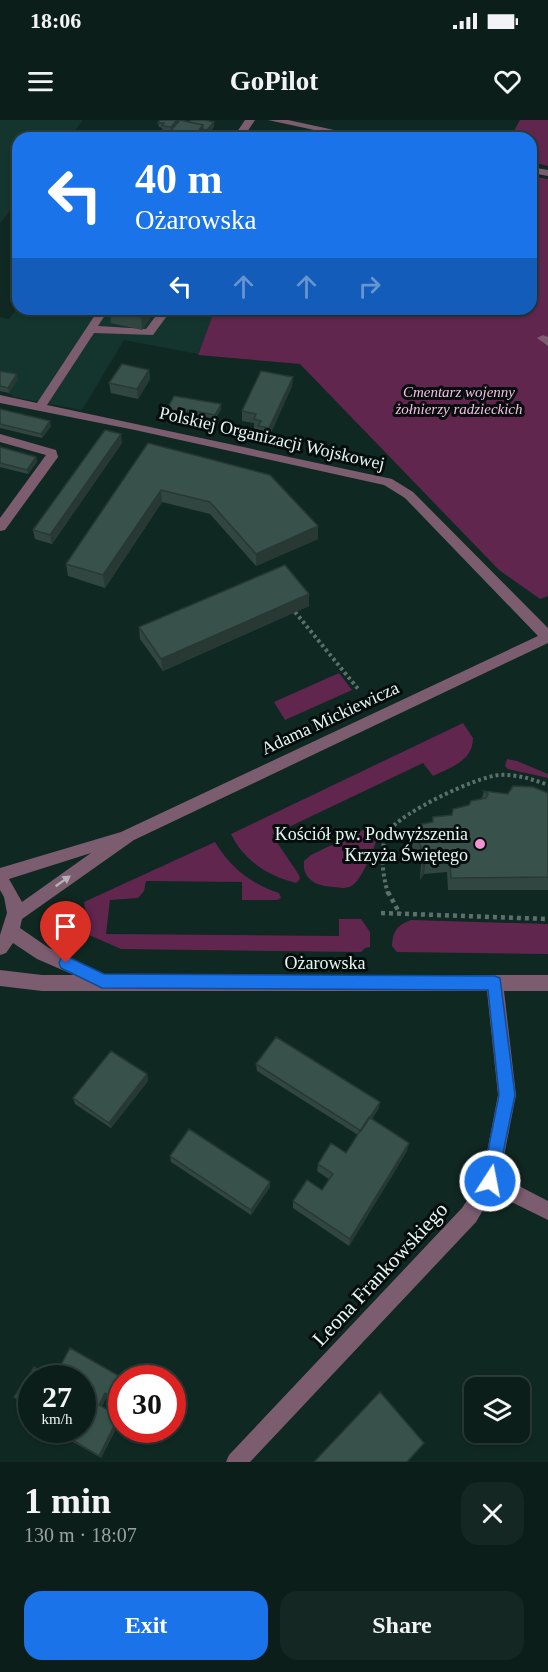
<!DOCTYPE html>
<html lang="en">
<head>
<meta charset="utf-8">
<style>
  :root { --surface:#0c1e1a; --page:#152723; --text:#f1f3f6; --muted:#9aa2a2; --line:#2c3c39; --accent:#1a73e8 }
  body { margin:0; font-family:Georgia,serif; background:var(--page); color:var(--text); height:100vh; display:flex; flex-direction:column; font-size:22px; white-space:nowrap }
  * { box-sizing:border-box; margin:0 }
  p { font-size:20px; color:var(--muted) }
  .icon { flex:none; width:33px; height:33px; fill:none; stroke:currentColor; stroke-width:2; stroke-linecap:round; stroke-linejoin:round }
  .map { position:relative; height:1342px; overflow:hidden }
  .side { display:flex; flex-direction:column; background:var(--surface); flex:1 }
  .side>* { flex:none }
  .hud { position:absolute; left:12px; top:12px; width:525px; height:183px; border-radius:18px; box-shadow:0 2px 4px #0004,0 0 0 2px var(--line); background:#1a73e8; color:#fff; overflow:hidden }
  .fabs { position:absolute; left:464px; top:1257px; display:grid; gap:12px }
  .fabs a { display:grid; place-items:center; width:66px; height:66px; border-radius:12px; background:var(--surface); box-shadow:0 2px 4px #0004,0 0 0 2px var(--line); font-size:30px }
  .speed { position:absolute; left:18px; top:1245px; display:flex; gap:12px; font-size:30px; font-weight:700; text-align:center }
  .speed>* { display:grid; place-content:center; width:78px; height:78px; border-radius:50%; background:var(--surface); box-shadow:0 2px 4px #0004,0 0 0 2px var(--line); line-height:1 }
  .speed small { font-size:15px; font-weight:400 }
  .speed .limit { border:9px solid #d22; background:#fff; color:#111 }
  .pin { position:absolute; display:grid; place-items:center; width:51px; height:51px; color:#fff; margin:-62px -26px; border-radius:50% 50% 50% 0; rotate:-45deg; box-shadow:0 0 6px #0007 }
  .pin .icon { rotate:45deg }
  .me { position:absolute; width:66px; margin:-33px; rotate:11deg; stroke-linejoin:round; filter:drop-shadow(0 0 4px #0008) }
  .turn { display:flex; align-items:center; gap:21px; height:126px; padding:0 24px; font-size:27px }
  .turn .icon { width:78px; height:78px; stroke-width:2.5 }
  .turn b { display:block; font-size:42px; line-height:51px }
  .lanes { display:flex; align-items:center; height:57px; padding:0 24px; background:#0003; justify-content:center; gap:30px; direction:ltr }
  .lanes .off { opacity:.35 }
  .round { display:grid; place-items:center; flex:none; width:63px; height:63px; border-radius:18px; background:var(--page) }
  .headline { display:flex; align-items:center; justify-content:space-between; height:102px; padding:0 24px }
  h1 { font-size:36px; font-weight:700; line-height:45px }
  .action { display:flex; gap:12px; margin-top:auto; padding:12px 24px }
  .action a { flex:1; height:69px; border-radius:18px; background:var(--accent); color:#fff; font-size:24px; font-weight:700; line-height:69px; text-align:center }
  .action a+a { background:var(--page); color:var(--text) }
  .status { display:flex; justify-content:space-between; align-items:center; height:42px; padding:0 30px; background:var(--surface); direction:ltr }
  .status svg { height:16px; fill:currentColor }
  header { display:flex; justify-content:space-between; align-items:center; height:78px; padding:0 24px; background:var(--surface); font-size:27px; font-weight:700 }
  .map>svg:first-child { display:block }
</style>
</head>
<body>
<div class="status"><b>18:06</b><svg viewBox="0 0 49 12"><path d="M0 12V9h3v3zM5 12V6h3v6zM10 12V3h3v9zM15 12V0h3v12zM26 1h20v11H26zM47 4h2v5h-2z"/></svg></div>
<header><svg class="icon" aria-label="menu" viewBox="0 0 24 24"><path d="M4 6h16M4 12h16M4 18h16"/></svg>GoPilot<svg class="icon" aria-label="heart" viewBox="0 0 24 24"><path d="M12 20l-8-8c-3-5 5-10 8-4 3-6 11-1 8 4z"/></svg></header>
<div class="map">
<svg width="548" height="1342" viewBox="0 0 548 1342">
  <rect width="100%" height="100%" fill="#102822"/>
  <path fill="#13352e" d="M0 0H83L69 18H18V81L0 103Z
    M18 187V189H215L198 234 124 220 82 290 14 277 9 273 0 271V197L9 199Z"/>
  <path fill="#60264e" d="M520 0H548V46L531 42V18H510Z
    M531 56 548 59V476L540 479 499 450 300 244 198 235 215 189H531Z
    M339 553 352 570 285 600 274 582Z
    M463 603 473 618C473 641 451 647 433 656L423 643 272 715 299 755 300 759 296 763C268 756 244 741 231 714Z
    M507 639 517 641 548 654V658L508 649 505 646Z
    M365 709H372L378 714C376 725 362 759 353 765 347 769 341 768 334 767 318 766 302 761 304 741L311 735Z
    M215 722C230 747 251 764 279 773L281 778 277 780H242V762L146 761 144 771 138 778 110 780 106 814 339 816V799H361L370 812V827L365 828 361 832 121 829 89 815 84 782Z
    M411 800 548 804V834L397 832 392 826C393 811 397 805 411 800Z"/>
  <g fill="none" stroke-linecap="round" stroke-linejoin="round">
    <path stroke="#5b706a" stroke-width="4" stroke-dasharray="3 3" stroke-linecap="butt" d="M295 492 359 570
      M388 774C383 756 378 727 389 711 402 692 476 657 499 655 516 654 532 659 548 665"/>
    <path stroke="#5b706a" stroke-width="4.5" stroke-dasharray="4 4" stroke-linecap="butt" d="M388 772 400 794
      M381 793 548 799"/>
    <path fill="#7c5d70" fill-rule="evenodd" d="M245 0H255L243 18H233Z
      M268 0H288L371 18H351Z
      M531 47 548 50V56L531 53Z
      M99 189H109L98 206 146 209 161 189H172L153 215 94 213 47 285 392 359 413 372 548 508V523L134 720 22 799 20 808 49 828 107 855H548V871H504L516 975 500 1056 548 1081V1100L493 1073 476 1102 250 1342H226L229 1335 462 1088 482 1058 498 975 487 871H42L0 866V850L42 855H74L37 839 13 823 6 833 0 835V815L7 793 4 777 0 770V748L121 712 538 516 405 378 384 365 135 310 0 283V275L37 283ZM91 733 22 782 9 759Z
      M543 215 548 217V226L537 218Z
      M0 314 56 330 58 337 5 410 0 411V398L46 335 0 322Z"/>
  </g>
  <path fill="#314640" d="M214 2V7L208 15 203 14 200 18H168V14L170 12 163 11 162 8 159 7 158 3Z
    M156 189 142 210 111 203 110 190Z
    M149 250 150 259 138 279 111 273 109 263Z
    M0 251 18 259 9 273 0 271Z
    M292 266 269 317 259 315 258 309H254V303L242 301V291Z
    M221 284V289L215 300 188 295 185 302 165 298V293Z
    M0 289 51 306 42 318 0 308Z
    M122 323 52 424 35 419 33 410Z
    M148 323 318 406V419L256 446 210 394 162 382 105 468 68 456 66 444Z
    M0 327 36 337 37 342 28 354 0 347Z
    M309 474V486L163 551 140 519 139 507Z
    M484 671 508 674 548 673V770H448L447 752 424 754 420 760 421 744 412 726 414 713 433 702 451 695 482 678Z
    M256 944 379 988 372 999 407 1031 349 1126 293 1088V1081L322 1070 330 1060 317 1051 318 1044 346 1033 358 1015 257 951Z
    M147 954 148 961 111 1008 75 984 73 978Z
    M170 1036 270 1062V1067L251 1095 171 1042Z
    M70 1228 119 1256 121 1259 111 1279 107 1276 102 1286 119 1296 121 1299 101 1338 68 1319 66 1316 69 1311 67 1310H82V1258H32V1289L17 1280 14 1277 26 1258 27 1259 34 1247 54 1258Z"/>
  <path fill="#283934" d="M177 0H180L171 12V7Z
    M214 2V7L208 15 207 10Z
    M203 5V14L200 18H192Z
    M147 189H156L142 210 141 197Z
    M149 250 150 259 138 279 137 269Z
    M17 254 18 259 9 273 8 268Z
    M293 257 292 266 269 317V308Z
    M221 284V289L215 300V295Z
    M188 290V295L185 302 184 297Z
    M50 301 51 306 42 318 41 314Z
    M121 314 122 323 52 424 50 415Z
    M36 337 37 342 28 354 27 350Z
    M161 370 162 382 105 468 103 455Z
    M318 406V419L256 446V434Z
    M309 474V486L163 551 161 539Z
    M426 741 424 754 420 760 423 747Z
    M147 954 148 961 111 1008 109 1003Z
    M380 982 379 988 360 1017 361 1011Z
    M409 1023 407 1031 349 1126 350 1119Z
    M270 1062V1067L251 1095V1090Z
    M119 1256 121 1259 111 1279 109 1275Z
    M105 1273 107 1276 101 1288 99 1285Z
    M119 1296 121 1299 101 1338 99 1336Z"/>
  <path fill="#39514b" stroke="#283934" stroke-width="1.5" d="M160 0H177L171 7 162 6 164 3H158Z
    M180 0 203 5 192 18H187L168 14Z
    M191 0H204L214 2 207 10 203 9V5L189 2Z
    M111 189H147L141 197 110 190Z
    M122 244 149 250 137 269 109 263Z
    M0 251 17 254 8 268 0 266Z
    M261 251 293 257 269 308 258 306 261 301 254 299 256 294 242 291Z
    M174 276 221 284 215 295 188 290 184 297 165 293Z
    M0 289 50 301 41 314 0 304Z
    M105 310 121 314 50 415 33 410Z
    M148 323 270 355 318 406 256 434 210 382 161 370 103 455 66 444Z
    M0 327 36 337 27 350 0 343Z
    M285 445 309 474 161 539 139 507Z
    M513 666 533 667 548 673V757L451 758 450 739 426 741 423 747V731L414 713 418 705 433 702V697L452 695 453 689 469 685 471 681 486 678 488 674 484 671 508 674Z
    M276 917 380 982 361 1011 256 944Z
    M111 931 147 954 109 1003 73 978Z
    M369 997 409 1023 350 1119 293 1081 307 1060 322 1070 333 1054 318 1044 331 1023 346 1033Z
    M189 1009 270 1062 251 1090 170 1036Z
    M70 1228 119 1256 109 1275 105 1273 99 1285 119 1296 99 1336 66 1316 70 1310H82V1258H32V1287L14 1277 26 1258 27 1259 34 1247 54 1258Z
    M380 1272 424 1323 407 1342H314Z"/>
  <defs><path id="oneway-solid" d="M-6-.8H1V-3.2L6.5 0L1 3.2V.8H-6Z" transform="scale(1.5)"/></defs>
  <use fill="#b7b1b8" href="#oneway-solid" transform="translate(63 761) rotate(-35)"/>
  <path fill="#1a73e8" stroke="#114b97" stroke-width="1.5" d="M66 836 104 854 495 856 500 858 515 975 496 1067 490 1070 484 1067 482 1061 499 975 488 870 102 868 61 848 59 843 61 838Z"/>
  <circle fill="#f491d3" stroke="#050e0c" stroke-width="2" cx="480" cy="724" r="6"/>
  <g text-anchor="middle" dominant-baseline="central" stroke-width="6" stroke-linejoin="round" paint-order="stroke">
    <g font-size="15" font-style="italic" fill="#fabee4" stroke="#050e0c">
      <text x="459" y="272">Cmentarz wojenny<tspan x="459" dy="17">żołnierzy radzieckich</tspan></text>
    </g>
    <g font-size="18" fill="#e8f6f2" stroke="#050e0c">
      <text transform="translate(272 318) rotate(13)">Polskiej Organizacji Wojskowej</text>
      <text transform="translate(330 598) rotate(-25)">Adama Mickiewicza</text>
      <text x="325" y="843">Ożarowska</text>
    </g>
    <g font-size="18" fill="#e8f6f2" stroke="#050e0c" text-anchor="end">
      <text x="468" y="714">Kościół pw. Podwyższenia<tspan x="468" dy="21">Krzyża Świętego</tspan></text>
    </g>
    <g font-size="21" fill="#e8f6f2" stroke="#050e0c">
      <text transform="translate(380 1154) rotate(-47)">Leona Frankowskiego</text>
    </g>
  </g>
</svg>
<div class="fabs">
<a><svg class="icon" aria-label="layers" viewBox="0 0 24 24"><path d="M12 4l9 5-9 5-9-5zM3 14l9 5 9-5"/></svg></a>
</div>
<div class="speed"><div>27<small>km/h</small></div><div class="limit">30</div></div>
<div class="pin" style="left:66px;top:843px;background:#d93025"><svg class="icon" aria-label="arrive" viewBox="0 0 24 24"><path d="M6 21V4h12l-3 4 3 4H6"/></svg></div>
<svg class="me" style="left:490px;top:1061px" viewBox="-20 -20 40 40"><circle r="17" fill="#1a73e8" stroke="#fff" stroke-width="3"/><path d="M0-11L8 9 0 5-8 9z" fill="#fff"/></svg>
<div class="hud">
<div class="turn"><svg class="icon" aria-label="left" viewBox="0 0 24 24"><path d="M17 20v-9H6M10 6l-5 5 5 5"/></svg><div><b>40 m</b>Ożarowska</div></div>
<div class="lanes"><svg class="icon" aria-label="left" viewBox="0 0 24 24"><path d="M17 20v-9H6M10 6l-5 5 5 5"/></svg><svg class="icon off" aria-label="ahead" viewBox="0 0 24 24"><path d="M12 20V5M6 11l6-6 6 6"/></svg><svg class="icon off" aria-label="ahead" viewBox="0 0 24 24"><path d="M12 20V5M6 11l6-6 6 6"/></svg><svg class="icon off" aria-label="right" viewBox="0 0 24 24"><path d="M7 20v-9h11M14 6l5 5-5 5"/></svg></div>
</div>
</div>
<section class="side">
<div class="headline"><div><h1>1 min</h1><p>130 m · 18:07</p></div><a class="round"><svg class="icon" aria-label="close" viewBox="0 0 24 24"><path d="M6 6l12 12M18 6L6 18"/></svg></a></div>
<div class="action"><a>Exit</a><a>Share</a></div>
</section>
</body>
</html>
